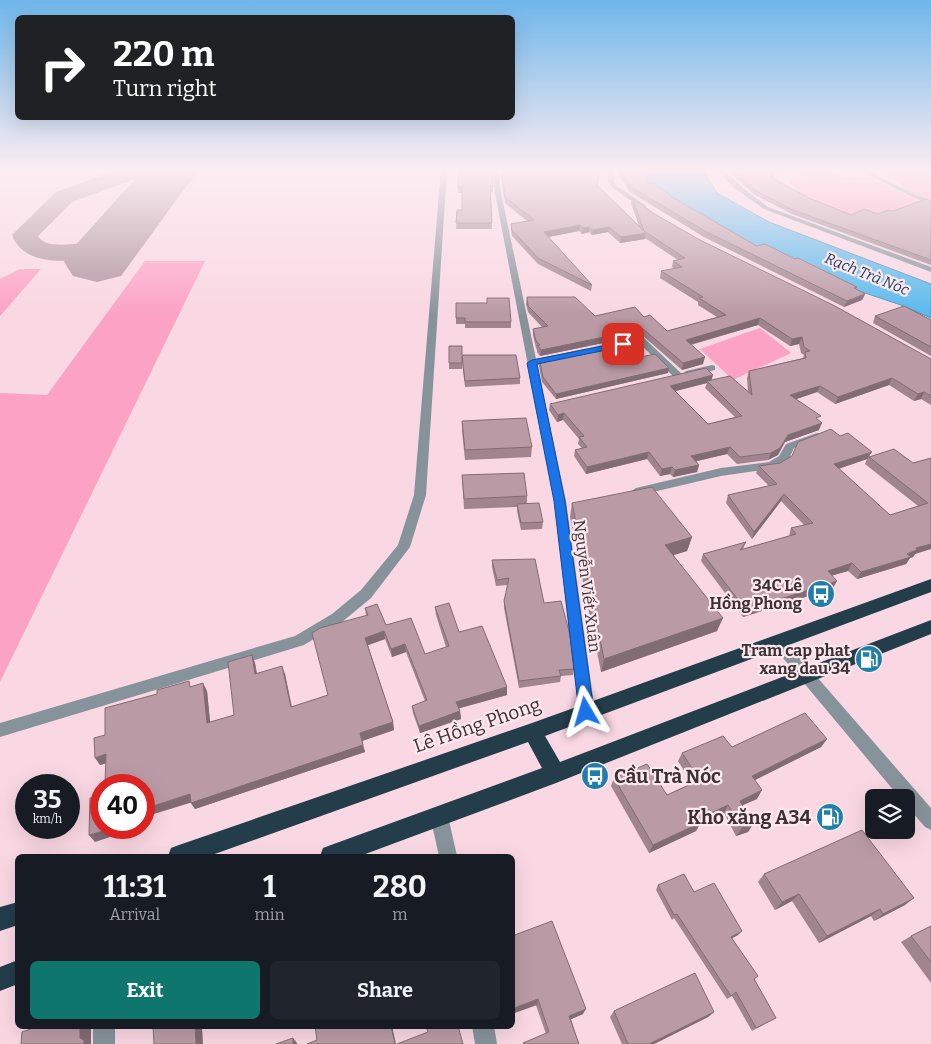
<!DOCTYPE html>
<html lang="en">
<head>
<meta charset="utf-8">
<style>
  :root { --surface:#171b24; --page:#20242c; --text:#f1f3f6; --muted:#9ea1a6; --accent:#0f766e }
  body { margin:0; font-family:Bitter,serif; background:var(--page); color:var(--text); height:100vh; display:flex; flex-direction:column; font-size:19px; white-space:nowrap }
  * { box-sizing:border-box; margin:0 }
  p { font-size:16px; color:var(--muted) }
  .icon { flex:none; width:28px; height:28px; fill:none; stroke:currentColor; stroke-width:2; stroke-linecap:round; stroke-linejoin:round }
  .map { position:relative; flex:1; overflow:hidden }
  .side { position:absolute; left:15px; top:854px; width:500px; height:175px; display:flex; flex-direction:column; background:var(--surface); border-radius:8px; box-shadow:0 5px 20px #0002 }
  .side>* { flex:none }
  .banner { position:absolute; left:15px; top:15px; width:500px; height:105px; border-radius:8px; box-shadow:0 5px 20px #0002; background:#202124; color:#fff; overflow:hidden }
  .tools { position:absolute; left:865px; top:789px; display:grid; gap:10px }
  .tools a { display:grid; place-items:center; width:50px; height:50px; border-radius:8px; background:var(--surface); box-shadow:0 5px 20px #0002; font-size:25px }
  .speed { position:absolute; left:15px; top:774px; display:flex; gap:10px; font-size:25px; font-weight:700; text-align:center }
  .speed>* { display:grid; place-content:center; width:65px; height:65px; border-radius:50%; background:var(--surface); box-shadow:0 5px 20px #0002; line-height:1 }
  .speed small { font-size:12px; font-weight:400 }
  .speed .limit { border:8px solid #d22; background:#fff; color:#111 }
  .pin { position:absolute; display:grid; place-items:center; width:42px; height:42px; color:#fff; margin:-21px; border-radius:10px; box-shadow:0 2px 8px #0006 }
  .me { position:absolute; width:55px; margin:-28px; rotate:353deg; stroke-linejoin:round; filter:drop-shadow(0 0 4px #0008) }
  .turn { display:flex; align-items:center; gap:18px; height:105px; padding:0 15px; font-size:22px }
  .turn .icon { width:65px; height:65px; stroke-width:2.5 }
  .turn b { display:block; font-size:35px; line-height:42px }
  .eta { display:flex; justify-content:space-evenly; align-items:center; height:85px; text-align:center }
  .eta b { font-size:30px; font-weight:700; line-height:35px }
  .primary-button { display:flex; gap:10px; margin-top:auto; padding:10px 15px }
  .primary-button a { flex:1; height:58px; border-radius:8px; background:var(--accent); color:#fff; font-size:20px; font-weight:700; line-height:58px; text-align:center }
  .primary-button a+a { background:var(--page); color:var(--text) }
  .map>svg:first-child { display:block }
</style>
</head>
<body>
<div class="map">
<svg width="931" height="1044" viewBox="0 0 931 1044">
  <rect width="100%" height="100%" fill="#f9d7e3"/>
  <path fill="#fca2c4" d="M800 169H822L844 178 869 177 920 202 895 225 886 211C851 224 826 208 794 196L799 192 789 181 809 178Z
    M885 169H931V200L908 191Z
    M145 261H205L0 682V393L47 395Z
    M20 269H41L0 316V279Z
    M760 328 791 353 733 380 700 349Z"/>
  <path fill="#59b9ed" stroke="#5190b6" d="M643 169H702L717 193 769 222 931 284V318L901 305 847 287 726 234 647 184Z"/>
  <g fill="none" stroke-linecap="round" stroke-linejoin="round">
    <path fill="#ae949e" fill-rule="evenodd" d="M120 169H151L148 174 72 202 38 236C48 253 87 239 104 243L108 249 104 255C75 262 25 269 12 235L56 192Z"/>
    <path fill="#ae949e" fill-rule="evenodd" d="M144 169H199L121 276 97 282 73 276 64 262 73 248Z"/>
    <path fill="#87939b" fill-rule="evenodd" d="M441 169H447L426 495 410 547 371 598 342 622 304 645 0 737V723L295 636 332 614 361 590 398 545 414 495Z
      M492 169H498L501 193 536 359 641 337 644 338 683 375 678 378 674 377 639 343 537 365 566 501 595 712 593 717 587 719 581 717 579 712 554 501 495 193Z
      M608 169H614V182L617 186 646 206V208H642L613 188 608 182Z
      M717 169H723L744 189 768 207 931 267V272L764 209 733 187Z
      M857 169H865L916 195 931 200V204L912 197Z
      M712 365 715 366V370L689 376 684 373 686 371Z
      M817 433 821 434 822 436 821 438 794 448 788 461 776 468 721 476 636 496 630 492 636 488 721 468 769 462 779 456 786 444Z
      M778 636 783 638 931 808V830L925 827 906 805V798H900L773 646 771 642 773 638Z
      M439 807 445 810 448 816 457 856H439L430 816 433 810Z
      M93 1026H115V1044H93Z
      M472 1026H494L497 1044H475Z"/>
    <path fill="#243d4b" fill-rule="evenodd" d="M931 579V592L545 736 560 762 931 620V634L556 783 360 856H320L323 848 331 845 542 768 528 742 209 856H168L171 848 179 845 532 723Z
      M18 902V925L0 931V907Z
      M18 960V984L0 991V967Z"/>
  </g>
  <path fill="#a0858e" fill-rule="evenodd" d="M491 169 493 187V193L490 191 492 229H456L457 210H462V193H458V187Z
    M500 169H599L597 185 639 226 631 203 632 198 653 213 698 239 931 359V405L921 399 914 401 889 385 835 404 817 392 796 399 819 421V430L785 442 778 455 768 460 737 464 727 454 696 461 699 465 697 472 673 477 670 474 660 476 647 459 586 474 574 456 575 450 582 448 578 444 579 439 563 420 557 422 549 410 550 404 711 380 748 392 747 378 749 371 803 358 804 355 801 353 799 344 790 346 758 325 691 345 703 364 682 370 642 335 540 356 537 352V350L536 348 533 335V329L542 327 528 312 526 304 527 297 595 316 644 317 667 331 717 317 698 305V302L660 278 661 271 674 269 672 267 673 261 678 260 645 238V239L620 243 608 232 592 235 589 232 582 234 579 231 548 237 592 285 591 291 538 264 512 236 511 230V224L527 221 505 203ZM707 383 705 388 735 417 708 424 675 391Z
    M615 169H642L649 184 757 246 795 259 857 287 856 289 865 294 862 300 844 307 704 237 630 192Z
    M726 169H781L780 173 775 174 773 179 809 198 851 215 878 214 893 211 931 201V265L792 214 755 195Z
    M456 303 511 322V328H465V324H456Z
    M875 316 931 320V356L873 323Z
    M449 346 462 355 520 378V384L465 387 462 362V369H449Z
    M631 359 669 368 668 373 556 399 542 382 539 366 540 362Z
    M462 421 532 447 531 457 465 460 462 431Z
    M870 456 913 463 931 458V544L915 554 913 557 910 558 906 564 857 579 848 571 832 575 833 588 743 617 701 561 703 554 746 542 743 549 789 536 791 528 804 525 781 501 752 539 726 503 728 495 769 486 756 473 759 466ZM867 459 865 464 918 506 890 515 839 469Z
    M462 475 527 496V503L543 522 542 529 521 530 517 511V507L464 509Z
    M572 503 692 537 687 551 673 555 717 631 601 672 570 517Z
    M492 560 544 603 574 669 573 675 561 676 560 682 519 688 504 608V601L508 585 496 586 492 567Z
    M435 607 459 632 507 695 459 708 460 711 461 719 420 733 413 713 412 706 425 701 406 652 392 657 385 639 368 645 393 722 394 730 362 741 365 752 195 809 191 803 106 763 100 765 105 735 192 686 207 691 210 722 234 715 252 655 255 663 257 673 285 674 292 707 328 695 366 615 365 608 386 625 425 654 446 647 436 615Z
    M827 739 821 747 755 780 757 799 742 805 753 824 748 832 736 836 724 813 700 824 696 831 649 853 611 786 614 778 667 795 692 783 678 761 682 753 732 747Z
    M764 874 905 905 874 921 871 916 819 943 792 901 775 910 758 882Z
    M658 885 694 892 738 935 732 938 776 1018 752 1031 732 996 727 999 674 918 672 920 656 890Z
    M931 926V983L901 942 911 936Z
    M512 936 583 1014 571 1019 579 1044H523V1043L546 1034Z
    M614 1011 714 1012 708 1017 654 1044H622L610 1017Z"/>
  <path fill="#826c74" d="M782 169 780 173 775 174 773 180H768L771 171Z
    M827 169H838L827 171Z
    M580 225 579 231 543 238 544 232Z
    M589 227V232L582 234 583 228Z
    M609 227 608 232 592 235 593 230Z
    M646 233 645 239 620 243 621 237Z
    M865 294 862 300 844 307 847 301Z
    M760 318 758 325 685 346 686 340Z
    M643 329 642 335 540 356 541 350Z
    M802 337 799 344 790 346 792 339Z
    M705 357 703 364 682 370 683 363Z
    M669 368 668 373 556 399V394Z
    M713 375 711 382 707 381V383L668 393 670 386Z
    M892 378 889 385 835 404 838 397Z
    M820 386 817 392 788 402 790 395Z
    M924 392 921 399 914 401 918 394Z
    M564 413 563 420 557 422 558 415Z
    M822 423 819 430 785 442 778 455 768 460 771 453 788 435Z
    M730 447 727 454 689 463 691 456Z
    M649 452 647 459 586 474 587 467Z
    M872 452 867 459 831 471 834 464Z
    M699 465 697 472 673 477 675 470Z
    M672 467 670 474 660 476 662 469Z
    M784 494 781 501 752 539 754 532Z
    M692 537 687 551 661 559 665 545Z
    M931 544V549L915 554 913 557 910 558 906 564 857 579 861 572 907 554 916 548Z
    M852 563 848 571 824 578 828 571Z
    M837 581 833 588 743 617 746 610Z
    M723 618 717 631 601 672 604 659Z
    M384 631 385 639 366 646 365 638Z
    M405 644 406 652 392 657 391 649Z
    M252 655 255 663 258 682 255 674Z
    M282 666 285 674 293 714 291 707Z
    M203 683 207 691 211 731 207 723Z
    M507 687V695L457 709 456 702Z
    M460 711 461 719 420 733 419 726Z
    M393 722 394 730 362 741 360 733Z
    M827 739 821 747 747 784 752 776Z
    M363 745 365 752 195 809 191 803 193 802 144 817V809L190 794Z
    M106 754 111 762 100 765 95 758Z
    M762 790 757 799 734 809 740 801Z
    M728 805 724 813 700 824 696 831 649 853 653 845 698 819Z
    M753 824 748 832 736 836 742 828Z
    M114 828H128V831L95 842 89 835Z
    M799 894 792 901 775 910 782 902Z
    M914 898 905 905 874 921 883 914Z
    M880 909 871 916 819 943 827 936Z
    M742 931 738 935 727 941 731 937Z
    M538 999 537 1005 512 1014V1009Z
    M586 1009 583 1014 567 1021 569 1016Z
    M714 1012 708 1017 654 1044H649Z
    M80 1026H91V1044H84L80 1038Z
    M195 1026H203L202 1027 203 1044H196Z
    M391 1026H392L396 1044H395Z
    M293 1038 297 1043V1044H293Z"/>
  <path fill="#ba9ba5" stroke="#826c74" d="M459 169H491L493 187 490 185 492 223H456L457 210H462V187H458Z
    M501 169H599L597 185 646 233 621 237 609 227 593 230 589 227 583 228 580 225 544 232 592 285 538 258 512 230 511 224 534 220 505 197Z
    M619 169H642L649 184 654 183 672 197 757 246 765 244 795 259 798 258 857 287 854 288 865 294 847 301 705 231 631 187Z
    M731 169H781L771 171 775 173 770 174 774 176H769L809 198 851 215 864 209 878 214 888 210 893 211 926 199 931 201V260L793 210 756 191Z
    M632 198 653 213 698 239 833 305 931 359V396L924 392 918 394 892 378 838 397 820 386 790 395 821 416 816 418 822 423 788 435 780 448 771 453 740 457 730 447 691 456 699 465 675 470 672 467 662 469 649 452 587 467 575 450 587 447 579 437 584 436 564 413 558 415 550 404 706 368 713 375 670 386 708 424 742 416 707 381 730 376 752 395 749 371 806 358 805 352 810 351 804 347 802 337 792 339 760 318 686 340 705 357 683 363 643 329 541 350 538 346 540 345 536 341 533 329 548 326 528 306 527 297H575L595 316 635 307 644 317 650 315 667 331 726 315 699 298 703 297 661 271 682 267 673 261 685 258 644 231Z
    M487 298H509L511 322H465V318H456V303H487Z
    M904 306 931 320V347L875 316Z
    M616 345 631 359 655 354 669 368 556 394 543 377 540 362Z
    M449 346H462V355H516L520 378 465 381 462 356V363H449Z
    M526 418 532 447 465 450 462 421Z
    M831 429 840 436 848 433 872 452 834 464 890 515 928 503 869 457 894 449 913 463 931 458V544L916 548 917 550 907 554 911 557 861 572 852 563 828 571 837 581 746 610 703 554 746 542 740 550 796 534 791 528 813 523 784 494 754 532 728 495 777 484 759 466 780 463 792 456 798 442Z
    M524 473 527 496 464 499 462 475Z
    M652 487 692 537 665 545 723 618 604 659 572 503Z
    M539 503 543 522 521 523 517 504Z
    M535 559 544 603 561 601 570 635 574 669 559 670 561 676 519 681 504 601 509 578 497 580 492 560Z
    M449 603 459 632 482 626 507 687 456 702 460 711 419 726 412 706 427 700 405 644 391 649 384 631 365 638 393 722 360 733 363 745 191 803 190 794 144 809V785H105L106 754 95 758 94 738 105 735V708L157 694V690L189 681 190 687 203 683 207 723 234 715 228 662 252 655 255 674 282 666 291 707 328 695 312 633 320 628 368 615 365 608 377 604 386 625 411 618 425 654 449 646 435 607Z
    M805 713 827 739 752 776 762 790 740 801 753 824 742 828 728 805 698 819 700 823 653 845 614 778 647 764 667 795 700 780 682 753 723 736 732 747Z
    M101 794V828H114L89 835 90 798Z
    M862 830 914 898 883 914 880 909 827 936 799 894 782 902 764 874Z
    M684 874 694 892 714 883 742 931 731 937 758 976 754 979 776 1018 756 1028 736 992 731 996 677 914 674 915 658 885Z
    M552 921 586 1009 569 1016 579 1044H524L523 1043 549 1032 538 999 512 1009V936Z
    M931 926V962L911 936Z
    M695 973 714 1012 649 1044H628L614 1011Z
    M39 1026H80V1038L84 1040V1044H21L22 1032Z
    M153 1026H195L196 1044H154Z
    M315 1026H391L395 1044H307L317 1040Z
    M426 1026H458L463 1044H397L428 1032Z
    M293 1038V1044H276Z"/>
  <linearGradient id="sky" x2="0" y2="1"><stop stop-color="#6fb6ea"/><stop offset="0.54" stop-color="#fcedf2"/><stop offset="1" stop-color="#fcedf2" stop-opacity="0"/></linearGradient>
  <rect width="931" height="315" fill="url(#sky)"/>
  <path fill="#1a73e8" stroke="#114b97" d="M623 342H626V346L537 364 565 501 594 712 592 717 586 719 581 717 579 712 554 501 527 363 532 360Z"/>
  <defs>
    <g id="bus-disc" transform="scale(1.4375)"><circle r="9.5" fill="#207eab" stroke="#fde8ef"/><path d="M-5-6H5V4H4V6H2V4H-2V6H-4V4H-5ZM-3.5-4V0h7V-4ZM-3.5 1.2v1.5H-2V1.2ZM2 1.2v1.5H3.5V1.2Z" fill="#fff"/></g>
    <g id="fuel-disc" transform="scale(1.4375)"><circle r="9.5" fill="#207eab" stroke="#fde8ef"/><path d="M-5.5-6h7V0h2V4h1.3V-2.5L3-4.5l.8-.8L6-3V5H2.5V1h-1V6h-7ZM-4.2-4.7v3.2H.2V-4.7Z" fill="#fff"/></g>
  </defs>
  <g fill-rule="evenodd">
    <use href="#bus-disc" x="821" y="594"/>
    <use href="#fuel-disc" x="869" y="659"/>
    <use href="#bus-disc" x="595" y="776"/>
    <use href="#fuel-disc" x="830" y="817"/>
  </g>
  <g text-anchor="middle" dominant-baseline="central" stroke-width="4.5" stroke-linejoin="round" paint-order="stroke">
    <g font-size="15" font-style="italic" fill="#1b4459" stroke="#fde8ef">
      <text transform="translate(867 274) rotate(22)">Rạch Trà Nóc</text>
    </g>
    <g font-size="16" font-weight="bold" fill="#3e3136" stroke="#fde8ef" text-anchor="end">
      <text x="802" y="585">34C Lê<tspan x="802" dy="18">Hồng Phong</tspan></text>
      <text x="850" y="650">Tram cap phat<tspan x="850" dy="18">xang dau 34</tspan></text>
    </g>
    <g font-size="16" fill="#3e3136" stroke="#fde8ef">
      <text transform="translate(587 586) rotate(83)">Nguyễn Viết Xuân</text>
    </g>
    <g font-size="19" fill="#3e3136" stroke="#fde8ef">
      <text transform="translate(477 725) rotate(-19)">Lê Hồng Phong</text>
    </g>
    <g font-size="19" font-weight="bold" fill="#3e3136" stroke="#fde8ef" text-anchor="start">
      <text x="614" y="776">Cầu Trà Nóc</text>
      <text x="811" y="817" text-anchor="end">Kho xăng A34</text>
    </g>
  </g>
</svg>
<div class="tools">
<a><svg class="icon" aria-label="layers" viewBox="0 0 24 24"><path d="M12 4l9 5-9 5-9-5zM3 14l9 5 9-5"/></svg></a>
</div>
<div class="speed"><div>35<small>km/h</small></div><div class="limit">40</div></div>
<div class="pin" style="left:623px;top:344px;background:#d93025"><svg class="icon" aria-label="arrive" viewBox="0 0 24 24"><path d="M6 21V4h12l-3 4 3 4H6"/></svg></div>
<svg class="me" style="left:586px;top:712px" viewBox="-20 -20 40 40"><path d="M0-17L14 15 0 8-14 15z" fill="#1a73e8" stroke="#fff" stroke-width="4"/></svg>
<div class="banner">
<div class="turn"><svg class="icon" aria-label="right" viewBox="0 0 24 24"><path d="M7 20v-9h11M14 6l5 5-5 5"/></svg><div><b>220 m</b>Turn right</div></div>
</div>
<section class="side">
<div class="eta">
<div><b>11:31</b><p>Arrival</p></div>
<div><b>1</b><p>min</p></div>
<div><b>280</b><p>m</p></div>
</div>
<div class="primary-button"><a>Exit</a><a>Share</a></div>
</section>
</div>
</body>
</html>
